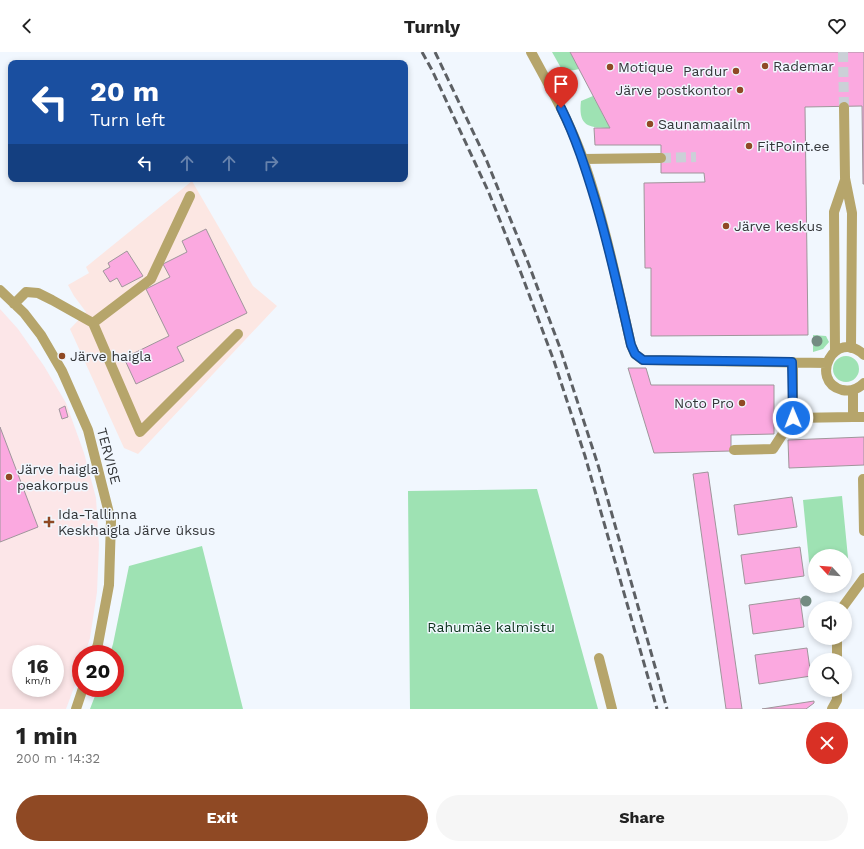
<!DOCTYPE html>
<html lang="en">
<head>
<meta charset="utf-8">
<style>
  :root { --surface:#fff; --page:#f6f6f6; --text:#222; --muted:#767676; --accent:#8f4924 }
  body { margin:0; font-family:"Work Sans",sans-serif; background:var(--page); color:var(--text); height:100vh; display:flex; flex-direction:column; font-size:15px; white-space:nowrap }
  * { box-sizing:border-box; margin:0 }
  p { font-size:13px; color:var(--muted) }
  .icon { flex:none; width:22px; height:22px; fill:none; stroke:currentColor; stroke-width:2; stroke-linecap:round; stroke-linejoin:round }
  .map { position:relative; height:657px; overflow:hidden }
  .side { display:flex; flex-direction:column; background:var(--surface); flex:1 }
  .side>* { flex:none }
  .hud { position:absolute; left:8px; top:8px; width:400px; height:122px; border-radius:8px; box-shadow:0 2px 6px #0003; background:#1a4fa0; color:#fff; overflow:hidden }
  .needle { width:26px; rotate:296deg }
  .controls { position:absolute; left:808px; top:497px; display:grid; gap:8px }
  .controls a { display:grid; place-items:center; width:44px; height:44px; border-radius:50%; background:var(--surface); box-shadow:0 2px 6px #0003; font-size:20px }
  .speed { position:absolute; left:12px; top:593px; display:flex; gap:8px; font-size:20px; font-weight:700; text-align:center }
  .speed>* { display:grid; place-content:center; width:52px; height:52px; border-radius:50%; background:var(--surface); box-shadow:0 2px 6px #0003; line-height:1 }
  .speed small { font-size:10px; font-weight:400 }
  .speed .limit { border:6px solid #d22; background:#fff; color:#111 }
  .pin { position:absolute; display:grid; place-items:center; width:34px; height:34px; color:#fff; margin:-41px -17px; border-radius:50% 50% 50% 0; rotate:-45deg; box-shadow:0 0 4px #0007 }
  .pin .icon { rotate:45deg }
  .me { position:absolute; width:44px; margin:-22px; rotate:359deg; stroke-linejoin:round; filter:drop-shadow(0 0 3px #0008) }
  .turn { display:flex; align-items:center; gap:14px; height:84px; padding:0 16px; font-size:18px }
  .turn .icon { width:52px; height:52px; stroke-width:2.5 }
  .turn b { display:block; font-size:28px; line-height:34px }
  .lanes { display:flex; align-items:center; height:38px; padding:0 16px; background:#0003; justify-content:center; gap:20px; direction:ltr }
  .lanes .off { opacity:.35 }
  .round { display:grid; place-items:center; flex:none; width:42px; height:42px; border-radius:21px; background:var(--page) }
  .head { display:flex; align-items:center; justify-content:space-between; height:68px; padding:0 16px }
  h1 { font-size:24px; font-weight:700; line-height:30px }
  .cta { display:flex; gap:8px; margin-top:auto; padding:8px 16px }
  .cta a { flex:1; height:46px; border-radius:24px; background:var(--accent); color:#fff; font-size:16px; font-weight:700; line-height:46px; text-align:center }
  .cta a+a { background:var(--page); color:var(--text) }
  header { display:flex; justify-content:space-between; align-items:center; height:52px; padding:0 16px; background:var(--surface); font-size:18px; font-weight:700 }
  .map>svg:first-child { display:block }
</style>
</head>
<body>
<header><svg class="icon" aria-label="back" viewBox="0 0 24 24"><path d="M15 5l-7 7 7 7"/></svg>Turnly<svg class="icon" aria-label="heart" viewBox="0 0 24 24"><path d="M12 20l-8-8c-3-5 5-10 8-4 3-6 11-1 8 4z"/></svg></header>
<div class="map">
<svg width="864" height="657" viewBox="0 0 864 657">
  <rect width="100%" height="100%" fill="#f1f7fe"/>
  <path fill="#fce7e3" d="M192 129 253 234 277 254 138 402 124 396 70 277 86 260 74 244 68 233 89 221 86 215Z"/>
  <path fill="#fce6e8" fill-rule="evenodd" d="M0 257 18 277 44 314 66 351 84 401 96 446 99 493 97 540 90 586 85 602H81V617L66 657H0ZM21 602H55V636H21Z"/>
  <path fill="#9ee2b3" d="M552 0H570L579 17 575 18 564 19 561 16Z
    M593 44 610 76C588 76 578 74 581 49Z
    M813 283 826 284 829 290 823 297 813 300Z
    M833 317a13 13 0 1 1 26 0a13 13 0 1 1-26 0Z
    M537 437 598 657H410L408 439Z
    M842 444 849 516H845V504H815V519H810L803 448Z
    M202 494 243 657H90L98 636H115V602H110L113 592 129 514Z"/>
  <path fill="#fba9e0" stroke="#9f969b" d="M570 0H864V132H863L862 54 805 55 808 283 651 284V216H645L644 131 705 130 704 121H661V93H595L594 76H610Z
    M206 177 247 261 177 295 184 309 136 332 124 306 169 284 146 237 170 225 163 212 187 200 182 189Z
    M127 199 143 224 122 235 117 226 110 230 103 219 110 215 108 211Z
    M628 316H646L651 333H774V382L731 383V399L654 401Z
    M65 354 68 365 62 367 59 357Z
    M0 375 38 475 0 490Z
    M864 385V413L789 416 788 388Z
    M708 420 742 657H726L693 422Z
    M792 445 797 475 738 483 734 453Z
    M800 495 804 524 745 532 741 503Z
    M800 546 804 575 753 582 749 553Z
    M807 596 811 624 759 632 755 603Z
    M814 649V651L806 657H762Z"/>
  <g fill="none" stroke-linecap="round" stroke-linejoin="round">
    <path stroke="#cbd0d7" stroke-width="10" stroke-dasharray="10 5" stroke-linecap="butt" d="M843 0 844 55
      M661 106 696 105"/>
    <path stroke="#b6a56b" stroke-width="10" d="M531 0C550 35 570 70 583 107 604 167 617 231 631 293L635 302 643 308 827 311
      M844 55 845 126 852 161 851 296
      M583 107 661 106
      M0 238 24 261 41 283 62 319 88 378 111 469 109 533 98 592 95 602
      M14 252 26 240 38 241 52 248 93 271 140 380 238 282
      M93 271 151 227 190 144
      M835 299 834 160 845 128
      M864 303C835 275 808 329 842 338 851 340 858 337 864 331
      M793 310V366L853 365
      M853 338V365H864
      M734 398 773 397 793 366
      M864 427H863L864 479
      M842 556 864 526
      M599 606 612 657
      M837 608V586
      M76 657 83 636
      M832 657 837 648V638"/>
    <path stroke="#5d6064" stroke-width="3" stroke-dasharray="8 4" stroke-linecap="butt" d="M422 0 432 18 489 141 521 221 554 309 585 404 657 657
      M435 0 486 107 529 213 560 296 598 413 667 657"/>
  </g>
  <g fill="#738b81">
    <circle cx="817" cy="289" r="5.5"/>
    <circle cx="806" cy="549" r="5.5"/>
  </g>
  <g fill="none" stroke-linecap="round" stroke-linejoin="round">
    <g stroke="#114b97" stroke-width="10">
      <path id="route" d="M561 56C576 86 586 118 596 151 610 198 620 245 631 293L635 302 643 308 792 310 793 366"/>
    </g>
    <use href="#route" stroke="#1a73e8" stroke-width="7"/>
  </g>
  <g fill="#8f4924" stroke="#f1f7fe" stroke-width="1.5">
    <circle cx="765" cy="14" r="4"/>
    <circle cx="610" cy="15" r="4"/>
    <circle cx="736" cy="19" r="4"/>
    <circle cx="740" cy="38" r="4"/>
    <circle cx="650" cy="72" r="4"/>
    <circle cx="749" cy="94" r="4"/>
    <circle cx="726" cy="174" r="4"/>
    <circle cx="62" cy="304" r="4"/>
    <circle cx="742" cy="351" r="4"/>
    <circle cx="9" cy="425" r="4"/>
    <path d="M47 464h4v4h4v4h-4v4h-4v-4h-4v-4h4z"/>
  </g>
  <g text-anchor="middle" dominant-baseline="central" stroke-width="3" stroke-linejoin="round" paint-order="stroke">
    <g font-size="14" fill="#343639" stroke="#f1f7fe" text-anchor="start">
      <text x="773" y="14">Rademar</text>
      <text x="618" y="15">Motique</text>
      <text x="728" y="19" text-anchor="end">Pardur</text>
      <text x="732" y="38" text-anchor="end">Järve postkontor</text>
      <text x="658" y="72">Saunamaailm</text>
      <text x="757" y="94">FitPoint.ee</text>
      <text x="734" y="174">Järve keskus</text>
      <text x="70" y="304">Järve haigla</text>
      <text x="734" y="351" text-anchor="end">Noto Pro</text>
      <text x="17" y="417">Järve haigla<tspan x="17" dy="16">peakorpus</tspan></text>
      <text x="58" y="462">Ida-Tallinna<tspan x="58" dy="16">Keskhaigla Järve üksus</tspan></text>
    </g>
    <g font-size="14" fill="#343639" stroke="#f1f7fe">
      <text transform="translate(109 404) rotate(75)">TERVISE</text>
    </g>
    <g font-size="14" fill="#0c321b" stroke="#f1f7fe">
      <text x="491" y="575">Rahumäe kalmistu</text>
    </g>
  </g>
</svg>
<div class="controls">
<a><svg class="needle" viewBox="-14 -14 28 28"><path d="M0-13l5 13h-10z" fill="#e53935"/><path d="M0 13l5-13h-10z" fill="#767676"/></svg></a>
<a><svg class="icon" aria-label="sound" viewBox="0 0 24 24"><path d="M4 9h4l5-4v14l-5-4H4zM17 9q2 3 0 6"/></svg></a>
<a><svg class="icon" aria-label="search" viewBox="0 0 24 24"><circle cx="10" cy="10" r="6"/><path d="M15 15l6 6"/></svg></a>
</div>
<div class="speed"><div>16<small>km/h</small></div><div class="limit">20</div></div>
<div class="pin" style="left:561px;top:56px;background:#d93025"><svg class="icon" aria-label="arrive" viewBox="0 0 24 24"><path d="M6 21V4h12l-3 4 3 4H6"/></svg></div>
<svg class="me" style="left:793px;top:366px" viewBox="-20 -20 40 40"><circle r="17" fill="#1a73e8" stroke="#fff" stroke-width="3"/><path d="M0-11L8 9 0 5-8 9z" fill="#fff"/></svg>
<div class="hud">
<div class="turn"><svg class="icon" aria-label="left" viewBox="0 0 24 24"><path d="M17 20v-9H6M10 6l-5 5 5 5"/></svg><div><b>20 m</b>Turn left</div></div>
<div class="lanes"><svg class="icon" aria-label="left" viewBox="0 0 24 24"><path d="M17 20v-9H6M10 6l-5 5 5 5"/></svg><svg class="icon off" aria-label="ahead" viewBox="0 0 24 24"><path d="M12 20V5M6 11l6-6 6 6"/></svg><svg class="icon off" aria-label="ahead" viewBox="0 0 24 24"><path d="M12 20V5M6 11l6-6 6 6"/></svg><svg class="icon off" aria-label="right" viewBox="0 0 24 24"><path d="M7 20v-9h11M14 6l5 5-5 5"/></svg></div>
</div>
</div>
<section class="side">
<div class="head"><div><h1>1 min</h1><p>200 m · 14:32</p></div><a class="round" style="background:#d93025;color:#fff"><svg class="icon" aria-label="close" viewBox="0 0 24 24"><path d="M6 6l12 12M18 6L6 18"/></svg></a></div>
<div class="cta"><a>Exit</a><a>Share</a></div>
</section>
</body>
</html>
